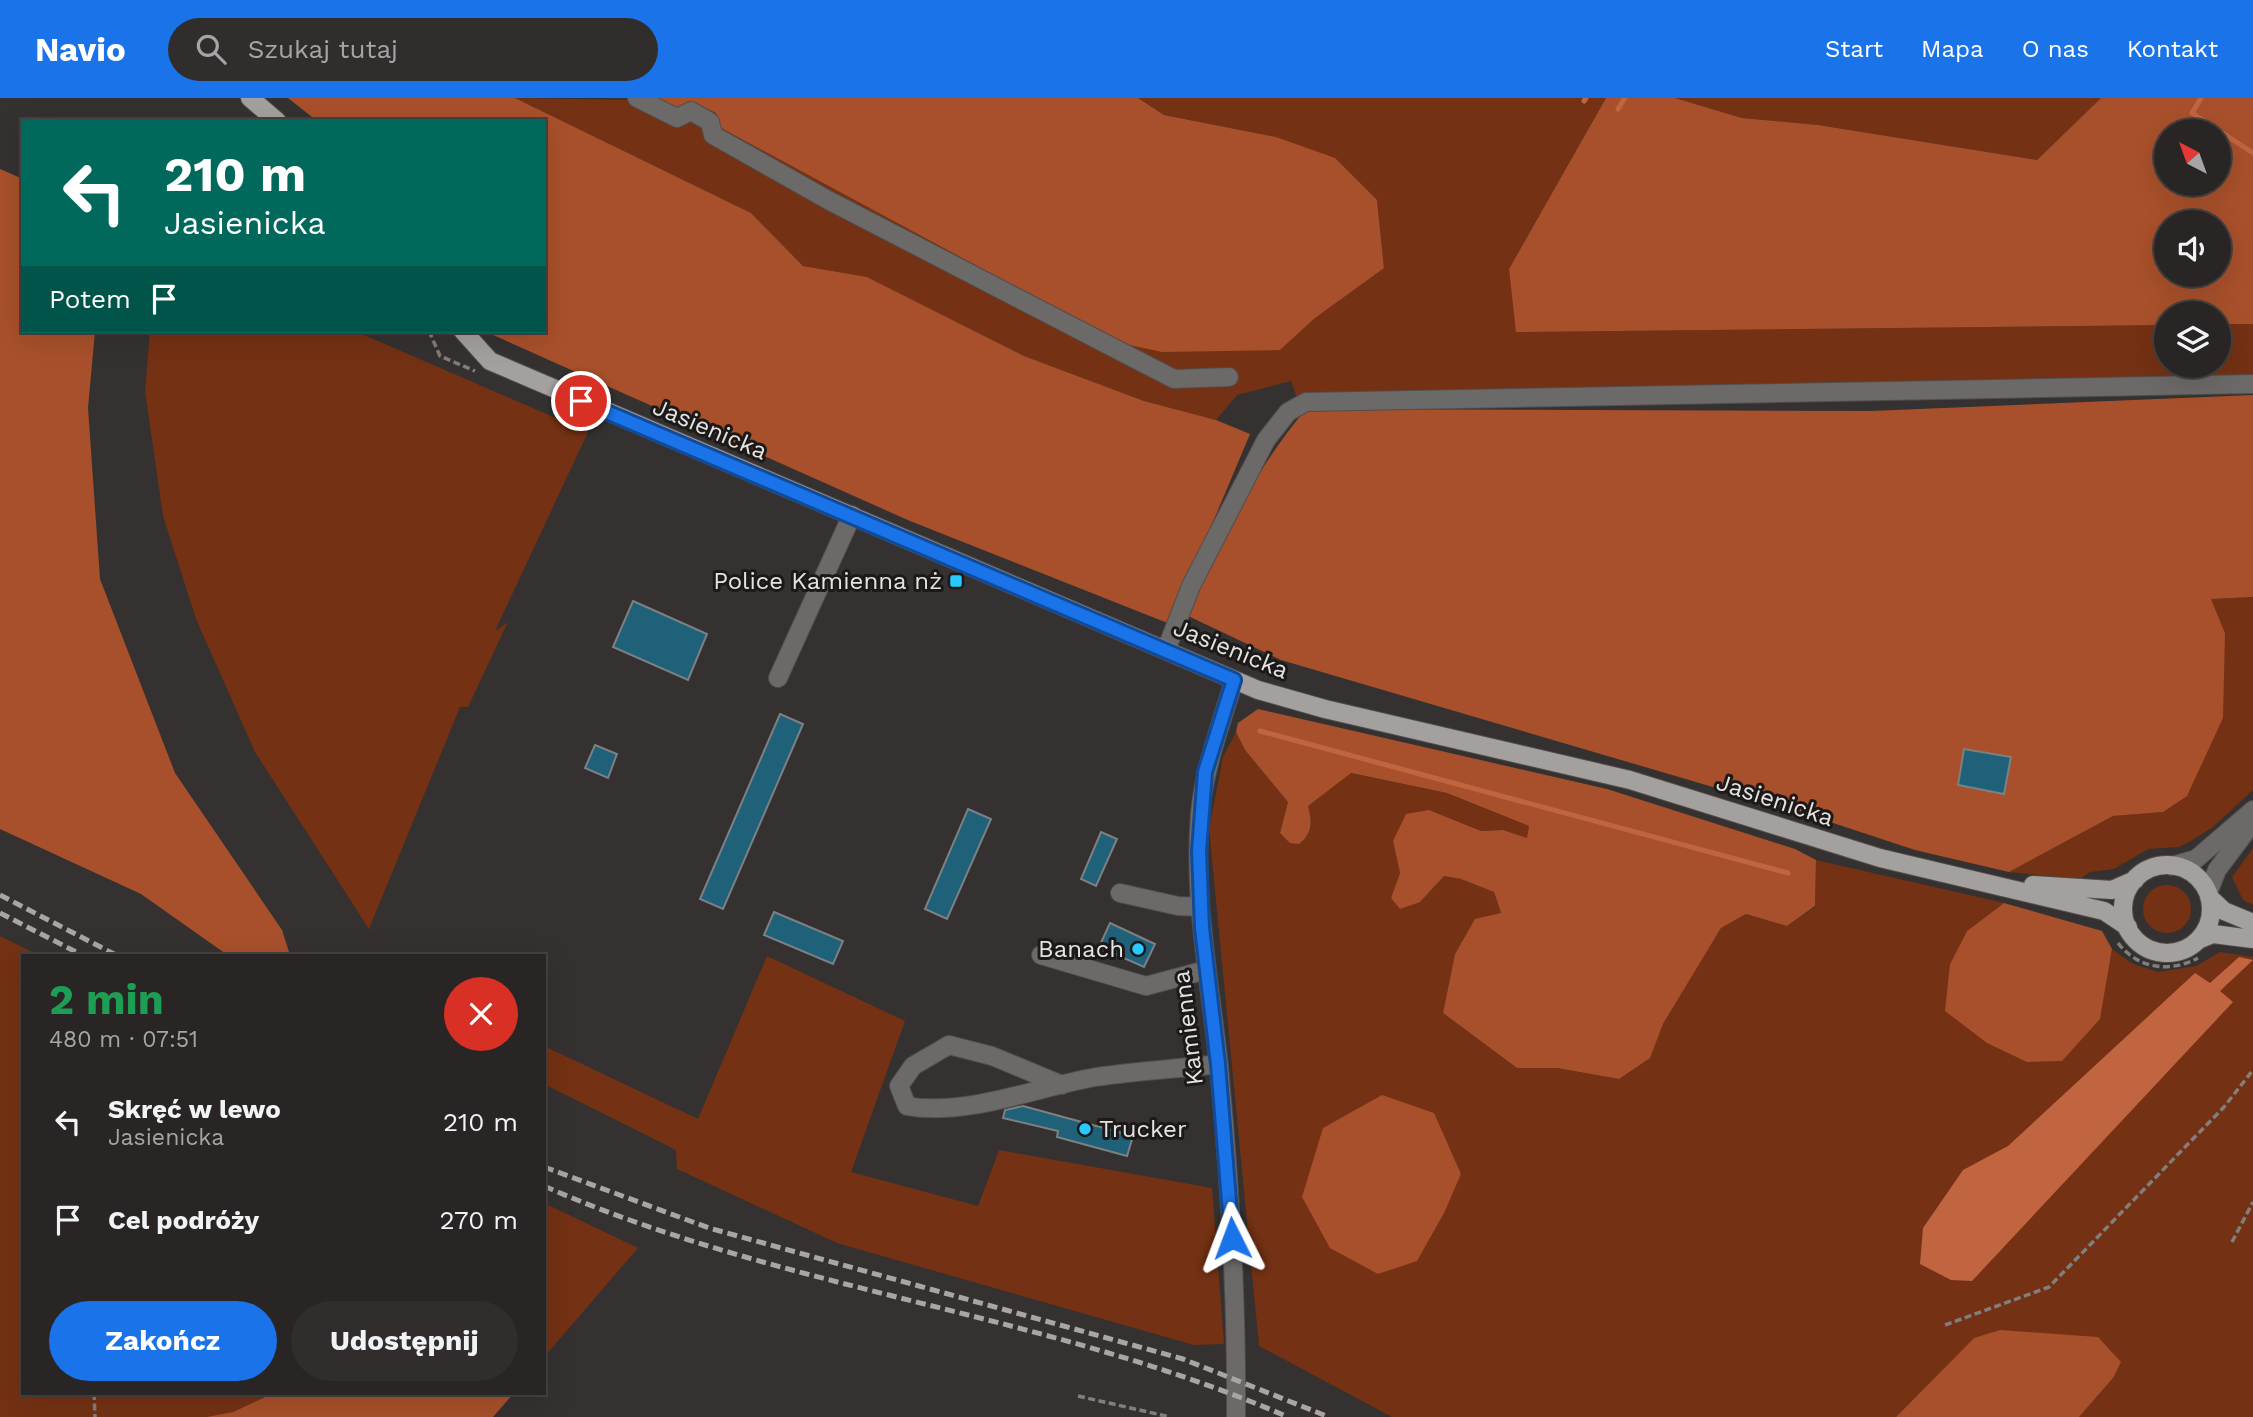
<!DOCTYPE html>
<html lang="pl">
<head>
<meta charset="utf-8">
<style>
  :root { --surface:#282524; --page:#302d2c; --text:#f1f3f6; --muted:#a5a5a6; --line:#444241; --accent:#1a73e8 }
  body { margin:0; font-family:"Work Sans",sans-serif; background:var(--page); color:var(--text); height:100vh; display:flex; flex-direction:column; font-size:26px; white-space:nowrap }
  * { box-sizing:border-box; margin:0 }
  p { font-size:23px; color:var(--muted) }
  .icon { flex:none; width:38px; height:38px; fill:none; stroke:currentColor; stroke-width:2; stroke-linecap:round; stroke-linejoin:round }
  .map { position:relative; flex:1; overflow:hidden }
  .panel { position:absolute; left:21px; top:856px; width:525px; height:441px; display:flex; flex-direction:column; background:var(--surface); border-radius:0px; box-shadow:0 7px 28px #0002,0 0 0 2px var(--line) }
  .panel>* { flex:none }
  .banner { position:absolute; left:21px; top:21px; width:525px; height:214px; border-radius:0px; box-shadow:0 7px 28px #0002,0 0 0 2px var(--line); background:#00695c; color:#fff; overflow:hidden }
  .needle { width:46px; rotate:319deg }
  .tools { position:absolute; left:2154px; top:21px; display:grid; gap:14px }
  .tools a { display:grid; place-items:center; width:77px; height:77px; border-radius:50%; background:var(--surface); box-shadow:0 7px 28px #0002,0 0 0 2px var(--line); font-size:35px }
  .pin { position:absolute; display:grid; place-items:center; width:60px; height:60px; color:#fff; margin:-30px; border:4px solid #fff; border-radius:50%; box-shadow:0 2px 7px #0007 }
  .me { position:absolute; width:77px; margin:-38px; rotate:357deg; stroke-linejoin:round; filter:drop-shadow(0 0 5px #0008) }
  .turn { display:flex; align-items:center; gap:24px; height:147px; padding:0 28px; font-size:32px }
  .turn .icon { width:91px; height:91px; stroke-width:2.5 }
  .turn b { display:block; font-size:49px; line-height:60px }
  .then { display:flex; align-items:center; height:66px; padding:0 28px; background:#0003; gap:14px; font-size:26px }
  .round { display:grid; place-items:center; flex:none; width:74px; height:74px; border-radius:37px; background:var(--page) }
  .summary { display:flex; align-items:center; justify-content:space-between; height:119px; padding:0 28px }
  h1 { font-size:42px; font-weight:700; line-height:52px; color:#1e9e55 }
  .cta { display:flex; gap:14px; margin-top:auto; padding:14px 28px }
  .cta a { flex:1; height:80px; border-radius:42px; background:var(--accent); color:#fff; font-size:28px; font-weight:700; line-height:80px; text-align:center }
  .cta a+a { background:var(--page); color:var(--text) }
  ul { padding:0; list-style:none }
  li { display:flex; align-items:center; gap:21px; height:98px; padding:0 28px }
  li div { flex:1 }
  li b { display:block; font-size:26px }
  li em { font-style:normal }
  header { display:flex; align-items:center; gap:42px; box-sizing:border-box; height:98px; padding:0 35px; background:var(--accent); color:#fff }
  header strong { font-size:33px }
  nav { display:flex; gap:38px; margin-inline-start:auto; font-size:24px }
  .search { width:490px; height:63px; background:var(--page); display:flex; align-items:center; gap:18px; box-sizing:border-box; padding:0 24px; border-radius:38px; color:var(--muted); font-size:26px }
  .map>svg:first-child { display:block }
</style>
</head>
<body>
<header>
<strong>Navio</strong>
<div class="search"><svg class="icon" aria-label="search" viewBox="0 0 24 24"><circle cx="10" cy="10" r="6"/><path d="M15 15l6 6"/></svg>Szukaj tutaj</div>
<nav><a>Start</a><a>Mapa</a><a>O nas</a><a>Kontakt</a></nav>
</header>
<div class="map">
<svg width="2253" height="1319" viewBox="0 0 2253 1319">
  <rect width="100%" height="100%" fill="#353130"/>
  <path fill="#743113" d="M515 0 690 3 716 15 721 30 1120 244 1280 252 1315 220 1384 169 1377 102 1276 39 1164 17 1138 0H1606L1509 171 1517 234 2166 227V268H2219V226H2253V277L1297 300 1291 283 1237 297 1216 322 1144 303 1024 258 867 179 803 168 751 115Z
    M1675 0H2101L2037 62 1818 27 1742 20Z
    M150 233H355L588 334 495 533 508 524 468 609H460L369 831 255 654 196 521 163 418 145 293Z
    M2253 499V692L2213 729 2191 743 2179 749 2148 751 2114 771 2090 774 2080 781 2009 774 2113 718 2163 714 2225 535 2211 501Z
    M1236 634 1245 652 1288 704 1280 735 1299 746C1313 735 1312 724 1308 708L1350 675 1447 695 1529 728 1527 741 1503 732 1481 733 1429 712 1393 743 1400 775 1391 800 1420 804 1444 778 1461 781 1494 794 1501 816 1455 856 1443 915 1517 970H1557L1619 981 1650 959 1663 926 1721 830 1746 816 1787 828 1815 809 1816 762 2004 805 1967 833 1950 866 2100 921 2112 851 2133 866 2158 874 2196 868 2220 854 2253 859V1319H2079L2113 1280 1974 1240 1896 1319H1392L1259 1248 1209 730 1223 659Z
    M2253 750V807L2243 802 2232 779Z
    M2143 811a24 24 0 1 1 48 0a24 24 0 1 1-48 0Z
    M0 838 38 857 23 858V1295H274L233 1314 206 1319H0Z
    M767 858 905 923 851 1074 978 1108 999 1052 1212 1090 1224 1246 1194 1247 837 1145 677 1071 676 1052 544 986V948L698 1021Z
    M544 1105 638 1150 544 1259Z"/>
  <path fill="#a8502b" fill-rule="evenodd" d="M288 0H515L751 115 803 168 867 179 1024 258 1144 303 1216 322 1250 336 1170 526 910 423 484 233H544V23H317Z
    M655 0H1138L1164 17 1276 39 1335 60 1377 102 1384 170 1315 220 1280 252 1162 254 1120 245 721 30 716 15 690 3 675 11Z
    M1606 0H1675L1742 20 1818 27 2037 62 2101 0H2253V226H2219V215H2166V227L1516 234 1509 171ZM2219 33V86H2166V33ZM2166 124H2219V177H2166Z
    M0 71 23 81V233H95L88 310 100 481 175 675 282 832 290 857 226 856 141 796 0 731Z
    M2253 297V499L2211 501 2225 535 2223 620 2187 698 2163 714 2113 718 2009 774 1915 752 1815 719 1281 562 1186 517C1219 444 1254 373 1306 311L1871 313Z
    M1258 611 1607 691 1795 751 1816 762 1815 808 1787 828 1746 816 1721 830 1663 926 1650 960 1619 981 1557 970H1517L1443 915 1455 856 1475 821 1501 815 1494 794 1461 781 1444 778 1420 804 1400 811 1391 800 1400 775 1393 743 1406 716 1429 712 1481 733 1503 732 1527 740 1529 728 1447 695 1351 675 1308 708C1312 723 1313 735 1299 746L1290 745 1280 735 1288 704 1245 652 1236 634 1238 625Z
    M2004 805 2102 833 2112 851 2100 921 2062 963 2027 964 1987 945 1945 913 1950 866 1967 833Z
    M1382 997 1434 1015 1461 1076 1444 1115 1417 1163 1378 1176 1330 1150 1302 1099 1323 1030Z
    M2000 1232 2098 1239 2121 1264 2113 1280 2079 1319H1896L1974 1240Z
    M274 1295H514L493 1319H206L233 1314Z"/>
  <path fill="#c06540" d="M2239 859 2253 862 2220 893 2233 904 1972 1183 1951 1182 1920 1166 1923 1130 1963 1072 2008 1048 2195 875 2210 885Z"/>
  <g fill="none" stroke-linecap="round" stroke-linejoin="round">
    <path stroke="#c06540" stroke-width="5" d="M2201 0 2192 15 2253 55
      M1584 3 1586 0
      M1618 11 1625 0
      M1260 633 1788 775"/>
  </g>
  <path fill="#20617a" stroke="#7c8083" stroke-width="2" d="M633 503 707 536 688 582 613 549Z
    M780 616 803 626 723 811 700 801Z
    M595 647 617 656 608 680 585 670Z
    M1964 651 2011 659 2004 696 1958 687Z
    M968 711 991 721 947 821 925 811Z
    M1101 734 1117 741 1096 788 1081 781Z
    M774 814 843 843 833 866 764 837Z
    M1110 825 1155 846 1144 869 1099 849Z
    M1023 1008 1133 1038 1127 1058 1057 1039 1058 1033 1003 1020 1005 1012Z"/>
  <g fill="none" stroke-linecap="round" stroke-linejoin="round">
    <g stroke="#514d4c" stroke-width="20">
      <path id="minor" d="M637 0 677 20 691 13 710 24 713 37 828 102 1174 281 1229 279
        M1166 552 1191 488 1266 342 1288 314 1306 304 2253 286
        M778 580 852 417
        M1234 582C1221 627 1204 670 1200 716 1193 801 1210 885 1219 969 1230 1086 1237 1202 1236 1319
        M2172 768 2196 761 2253 712
        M1120 795 1178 808 1200 809
        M2208 795 2217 772 2253 724
        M1041 857 1146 888 1206 872
        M1062 987 992 958 949 947 913 968 899 988 907 1008C966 1019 1037 989 1096 979 1136 973 1178 971 1218 966"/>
    </g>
    <g stroke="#514d4c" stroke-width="20">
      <path id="major" d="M250 0 277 23
        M463 233 490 263 1258 592 1325 611 1630 682 1880 760 2104 813 2128 829
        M2123 811a44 44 0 1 1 88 0a44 44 0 1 1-88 0Z
        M2033 787 2112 792 2135 782
        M2209 799 2224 813 2253 825
        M2198 842 2213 836 2253 841"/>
    </g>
    <path stroke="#817e7d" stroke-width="3.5" stroke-dasharray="7 3.5" stroke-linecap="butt" d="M429 233 440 258 475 273
      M2118 845C2138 871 2170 875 2198 860
      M2232 1144 2253 1104
      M1945 1227 2049 1189 2224 1009 2253 972
      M94 1295 95 1319
      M1078 1298 1170 1319"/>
    <use href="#minor" stroke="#6c6a69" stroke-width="18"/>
    <use href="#major" stroke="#a4a09e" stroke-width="18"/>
    <path stroke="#a8a5a4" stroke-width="5" stroke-dasharray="10 5" stroke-linecap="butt" d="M0 797 118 858
      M0 815 84 858
      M544 1069 709 1130 1183 1261 1329 1319
      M544 1088C783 1193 1049 1215 1288 1319"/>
  </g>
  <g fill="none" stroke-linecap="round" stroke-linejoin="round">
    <g stroke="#114b97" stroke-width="18">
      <path id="route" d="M581 303 1234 582 1205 674 1199 753 1202 830 1218 966 1232 1140"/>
    </g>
    <use href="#route" stroke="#1a73e8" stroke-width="12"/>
  </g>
  <g fill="#29c8ff" stroke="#1c1a19" stroke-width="2.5">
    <rect x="949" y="476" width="14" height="14" rx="3.5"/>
    <circle cx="1138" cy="851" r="7"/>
    <circle cx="1085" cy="1031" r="7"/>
  </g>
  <g text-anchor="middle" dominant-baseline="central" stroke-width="6" stroke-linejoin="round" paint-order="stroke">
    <g font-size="24" fill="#e5e2e1" stroke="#1c1a19">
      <text transform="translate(710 331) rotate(23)">Jasienicka</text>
      <text transform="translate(1231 551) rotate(22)">Jasienicka</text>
      <text transform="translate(1775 702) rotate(18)">Jasienicka</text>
      <text transform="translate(1188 930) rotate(-97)">Kamienna</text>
    </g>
    <g font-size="24" fill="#e5e2e1" stroke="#1c1a19" text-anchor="end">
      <text x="942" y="483">Police Kamienna nż</text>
      <text x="1124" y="851">Banach</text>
      <text x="1099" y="1031" text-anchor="start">Trucker</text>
    </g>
  </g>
</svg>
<div class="tools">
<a><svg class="needle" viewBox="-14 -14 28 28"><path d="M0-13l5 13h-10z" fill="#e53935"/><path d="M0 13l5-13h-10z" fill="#a5a5a6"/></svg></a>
<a><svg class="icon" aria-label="sound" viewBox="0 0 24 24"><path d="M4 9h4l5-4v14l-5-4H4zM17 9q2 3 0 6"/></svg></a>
<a><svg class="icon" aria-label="layers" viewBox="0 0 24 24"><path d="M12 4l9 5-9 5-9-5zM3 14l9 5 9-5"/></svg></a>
</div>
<div class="pin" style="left:581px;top:303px;background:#d93025"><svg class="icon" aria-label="arrive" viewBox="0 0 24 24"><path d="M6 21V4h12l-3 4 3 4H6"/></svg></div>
<svg class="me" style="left:1232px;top:1140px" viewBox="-20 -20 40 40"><path d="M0-17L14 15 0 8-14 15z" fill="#1a73e8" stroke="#fff" stroke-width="4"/></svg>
<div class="banner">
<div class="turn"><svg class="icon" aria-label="left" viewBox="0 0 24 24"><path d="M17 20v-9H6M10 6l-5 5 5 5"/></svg><div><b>210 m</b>Jasienicka</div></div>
<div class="then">Potem<svg class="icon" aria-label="arrive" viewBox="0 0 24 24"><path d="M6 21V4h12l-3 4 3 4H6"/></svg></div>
</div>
<section class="panel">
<div class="summary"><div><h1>2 min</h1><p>480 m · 07:51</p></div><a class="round" style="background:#d93025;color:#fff"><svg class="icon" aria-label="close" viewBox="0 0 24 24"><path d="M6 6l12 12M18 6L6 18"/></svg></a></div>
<ul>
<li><svg class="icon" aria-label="left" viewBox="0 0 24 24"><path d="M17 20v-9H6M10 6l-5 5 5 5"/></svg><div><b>Skręć w lewo</b><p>Jasienicka</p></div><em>210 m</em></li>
<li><svg class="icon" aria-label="arrive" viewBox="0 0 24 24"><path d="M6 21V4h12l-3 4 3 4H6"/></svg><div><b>Cel podróży</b></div><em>270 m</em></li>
</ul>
<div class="cta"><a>Zakończ</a><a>Udostępnij</a></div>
</section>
</div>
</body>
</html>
